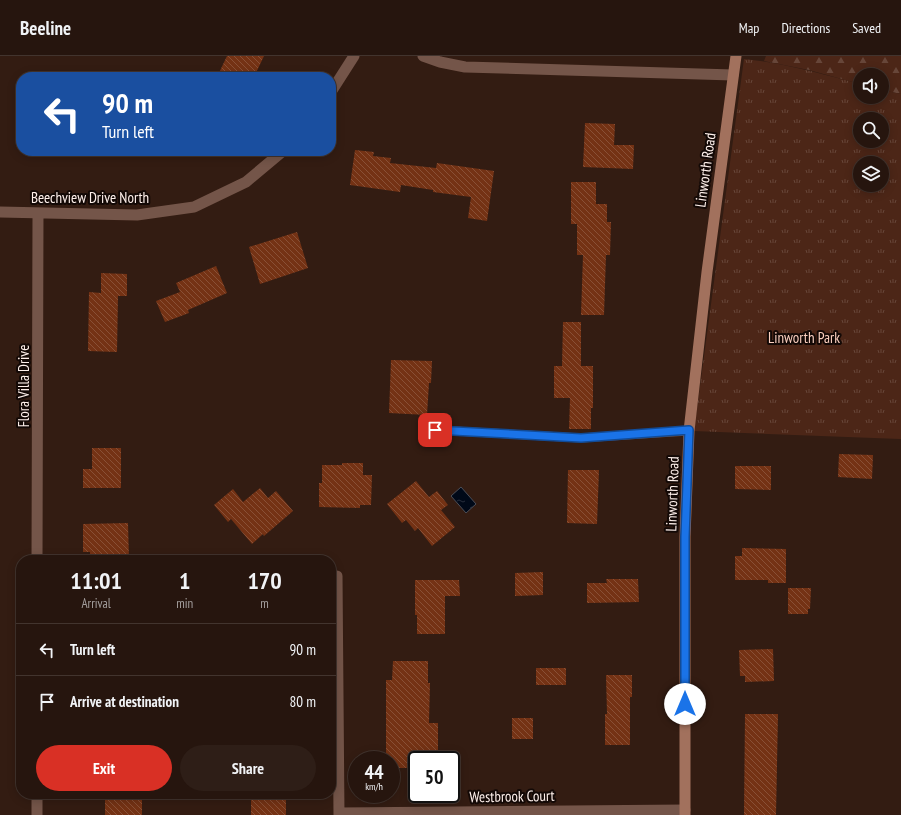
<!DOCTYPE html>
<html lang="en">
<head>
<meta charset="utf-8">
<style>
  :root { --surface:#26150e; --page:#2e1e17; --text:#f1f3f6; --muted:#a49f9e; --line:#42342e; --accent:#d93025 }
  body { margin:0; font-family:"PT Sans Narrow",sans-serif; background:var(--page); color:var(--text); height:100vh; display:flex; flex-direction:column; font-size:15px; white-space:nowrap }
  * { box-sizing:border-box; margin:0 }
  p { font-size:13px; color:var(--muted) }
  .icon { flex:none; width:22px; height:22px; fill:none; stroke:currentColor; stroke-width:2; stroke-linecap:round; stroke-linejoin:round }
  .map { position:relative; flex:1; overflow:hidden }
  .panel { position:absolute; left:16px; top:499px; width:320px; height:244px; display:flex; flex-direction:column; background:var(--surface); border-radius:16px; box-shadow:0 2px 10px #0003,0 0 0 1px var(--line) }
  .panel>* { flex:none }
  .hud { position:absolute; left:16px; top:16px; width:320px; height:84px; border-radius:16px; box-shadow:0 2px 10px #0003,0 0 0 1px var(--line); background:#1a4fa0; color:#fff; overflow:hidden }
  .buttons { position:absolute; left:853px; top:12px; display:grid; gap:8px }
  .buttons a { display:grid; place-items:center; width:36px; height:36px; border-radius:50%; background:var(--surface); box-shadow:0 2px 10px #0003,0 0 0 1px var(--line); font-size:20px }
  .speed { position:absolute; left:348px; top:695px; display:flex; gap:8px; font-size:20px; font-weight:700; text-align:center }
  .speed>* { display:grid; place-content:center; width:52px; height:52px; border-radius:50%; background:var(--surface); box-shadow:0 2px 10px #0003,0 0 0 1px var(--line); line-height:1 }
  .speed small { font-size:10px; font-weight:400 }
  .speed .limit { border:2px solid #111; border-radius:6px; background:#fff; color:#111 }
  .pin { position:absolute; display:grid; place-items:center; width:34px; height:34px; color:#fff; margin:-17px; border-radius:8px; box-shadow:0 2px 6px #0006 }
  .me { position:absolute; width:44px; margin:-22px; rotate:0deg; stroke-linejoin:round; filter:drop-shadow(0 0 3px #0008) }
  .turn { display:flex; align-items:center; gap:14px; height:84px; padding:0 20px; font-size:18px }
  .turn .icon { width:52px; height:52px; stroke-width:2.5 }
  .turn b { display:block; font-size:28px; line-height:34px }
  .eta { display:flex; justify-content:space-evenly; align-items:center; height:68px; text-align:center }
  .eta b { font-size:24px; font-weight:600; line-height:28px }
  .cta { display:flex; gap:8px; margin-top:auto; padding:8px 20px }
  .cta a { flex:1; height:46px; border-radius:24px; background:var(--accent); color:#fff; font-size:16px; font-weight:600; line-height:46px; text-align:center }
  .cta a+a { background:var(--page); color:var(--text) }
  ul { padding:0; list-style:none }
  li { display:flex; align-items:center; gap:12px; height:52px; padding:0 20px; border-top:1px solid var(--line) }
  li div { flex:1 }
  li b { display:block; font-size:15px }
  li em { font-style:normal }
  header { display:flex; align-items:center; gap:24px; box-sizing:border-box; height:56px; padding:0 20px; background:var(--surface); border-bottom:1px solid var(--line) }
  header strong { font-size:19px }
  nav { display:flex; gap:22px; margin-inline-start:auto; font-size:14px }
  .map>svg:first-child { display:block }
</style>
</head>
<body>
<header>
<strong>Beeline</strong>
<nav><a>Map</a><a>Directions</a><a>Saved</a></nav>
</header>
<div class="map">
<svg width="901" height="759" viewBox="0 0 901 759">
  <defs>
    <pattern id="forest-firs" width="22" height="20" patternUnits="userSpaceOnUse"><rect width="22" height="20" fill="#4c2617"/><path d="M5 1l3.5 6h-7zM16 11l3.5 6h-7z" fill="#674639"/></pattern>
    <pattern id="park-tufts" width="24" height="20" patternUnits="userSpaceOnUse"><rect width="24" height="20" fill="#4c2617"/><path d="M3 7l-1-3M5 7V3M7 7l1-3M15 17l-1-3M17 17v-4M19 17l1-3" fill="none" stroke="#674639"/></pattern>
    <pattern id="water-ripples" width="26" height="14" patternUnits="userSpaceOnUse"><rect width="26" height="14" fill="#000918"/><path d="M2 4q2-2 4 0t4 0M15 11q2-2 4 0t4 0" fill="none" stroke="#262d3a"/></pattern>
    <pattern id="building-back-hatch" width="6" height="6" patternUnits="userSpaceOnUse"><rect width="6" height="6" fill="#743214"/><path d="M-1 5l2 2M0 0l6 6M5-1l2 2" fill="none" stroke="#895036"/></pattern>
  </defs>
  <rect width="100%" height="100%" fill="#331c12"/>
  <path fill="url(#forest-firs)" d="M766 0H901V38L882 34V19H860V28L809 14 764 5Z"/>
  <path fill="url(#park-tufts)" fill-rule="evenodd" d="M744 3C784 7 822 18 860 28V41H882V34L901 38V383L694 375ZM860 63H882V85H860ZM860 107H882V129H860Z"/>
  <path fill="url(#water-ripples)" stroke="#4c4e57" d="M461 431 476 448 466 457 451 440Z"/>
  <path fill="url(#building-back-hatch)" d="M227 0H264L254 21H217Z
    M585 67 615 68 614 89H634L633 113 583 111Z
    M355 94 374 96 373 100 391 102 390 107 436 112 437 107 494 115 487 165 468 162 471 141 433 136V134L401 129 400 136 350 129Z
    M571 126H596V148H607V166H611L610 199H606L604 259H581L583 199H577V168H571Z
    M297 176 308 212 260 228 249 191Z
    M216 210 227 237 188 254 189 257 165 266 156 245 180 236 176 227Z
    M101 217 127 218V240H118L117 296 88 295 89 236 101 237Z
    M563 266H581V310H593V352H591V373H569L570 342H554V310H562Z
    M391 304 432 305 431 327H429L427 359 389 357Z
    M92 392H121V432H83V413H92Z
    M839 398 873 399 872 423 838 421Z
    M342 407H363V419H372L371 449H360V452L319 451V427H322V409H342Z
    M735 410H771V434L735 433Z
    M568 414H599L597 468 567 467Z
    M416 425 429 441 437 435 448 449 441 454 455 471 432 490 418 472 415 475 406 464 402 467 387 448Z
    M260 432 268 442 276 435 293 455 264 480 263 478 252 488 231 463 228 466 214 449 233 433 243 446Z
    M128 467 129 504H90V496H83V468Z
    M742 492 786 493V527H768V524H735V500H742Z
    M543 516V539L515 540V517Z
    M606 523H638L639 546 587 547V527H607Z
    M415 524H459L460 540H445V578H417V559H415Z
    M788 532H811L810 553H808V558H788Z
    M773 593 774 625 745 626V620H740L739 594Z
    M393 605H428V627H430L429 667H438V704H417V710H410V712H391V704H386V624H392Z
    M536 612H566V629H536Z
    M606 619H632V641H630V689H605V658H607Z
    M745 658H778L776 759H744Z
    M512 662H533V683H512Z
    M105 738H142V759H105Z
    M251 738H286V759H251Z"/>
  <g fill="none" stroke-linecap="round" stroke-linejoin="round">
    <path stroke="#745549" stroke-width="9" d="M435 374 581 382 689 375"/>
    <path stroke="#745549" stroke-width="11" d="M423 0 440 6 465 11 733 19
      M331 36 354 0
      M0 156 137 159 194 151 246 126 283 95
      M37 504 38 157
      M337 520 339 759
      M339 757 685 754
      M37 759V738"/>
    <path stroke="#a2715d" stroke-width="11" d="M685 759V481L689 375 707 216 736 0"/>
  </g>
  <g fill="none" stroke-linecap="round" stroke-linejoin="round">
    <g stroke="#114b97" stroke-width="10">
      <path id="route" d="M435 374 581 382 689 374 685 481V648"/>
    </g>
    <use href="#route" stroke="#1a73e8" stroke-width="7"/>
  </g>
  <g text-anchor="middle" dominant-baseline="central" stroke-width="4" stroke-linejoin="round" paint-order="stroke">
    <g font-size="15" fill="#fef0eb" stroke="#130906">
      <text transform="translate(705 114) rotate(-82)">Linworth Road</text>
      <text x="90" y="141">Beechview Drive North</text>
      <text transform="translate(23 330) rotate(-90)">Flora Villa Drive</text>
      <text transform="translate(672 438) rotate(-88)">Linworth Road</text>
      <text transform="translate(512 740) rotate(-1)">Westbrook Court</text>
    </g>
    <g font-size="15" fill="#facfbf" stroke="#130906">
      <text x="804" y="281">Linworth Park</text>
    </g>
  </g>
</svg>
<div class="buttons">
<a><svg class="icon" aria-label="sound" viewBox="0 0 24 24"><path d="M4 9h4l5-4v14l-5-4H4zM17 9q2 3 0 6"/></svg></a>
<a><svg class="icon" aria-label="search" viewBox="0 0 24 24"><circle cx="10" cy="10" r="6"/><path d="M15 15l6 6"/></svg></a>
<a><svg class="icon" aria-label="layers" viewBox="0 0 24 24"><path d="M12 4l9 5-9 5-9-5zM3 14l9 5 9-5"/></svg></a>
</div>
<div class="speed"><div>44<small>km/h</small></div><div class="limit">50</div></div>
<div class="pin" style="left:435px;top:374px;background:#d93025"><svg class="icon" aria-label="arrive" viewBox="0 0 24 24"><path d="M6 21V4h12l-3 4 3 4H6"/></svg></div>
<svg class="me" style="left:685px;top:648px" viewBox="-20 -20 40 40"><circle r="19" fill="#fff"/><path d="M0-13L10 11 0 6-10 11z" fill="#1a73e8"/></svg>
<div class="hud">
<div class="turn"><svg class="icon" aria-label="left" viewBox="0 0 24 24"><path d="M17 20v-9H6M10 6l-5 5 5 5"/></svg><div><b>90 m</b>Turn left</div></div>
</div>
<section class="panel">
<div class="eta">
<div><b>11:01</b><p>Arrival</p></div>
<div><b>1</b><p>min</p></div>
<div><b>170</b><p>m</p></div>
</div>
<ul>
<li><svg class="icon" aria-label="left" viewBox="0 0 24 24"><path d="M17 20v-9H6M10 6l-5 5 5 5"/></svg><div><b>Turn left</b></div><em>90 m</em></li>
<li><svg class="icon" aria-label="arrive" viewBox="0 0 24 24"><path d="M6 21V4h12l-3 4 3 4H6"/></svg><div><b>Arrive at destination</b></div><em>80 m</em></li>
</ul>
<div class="cta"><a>Exit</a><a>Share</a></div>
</section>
</div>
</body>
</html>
